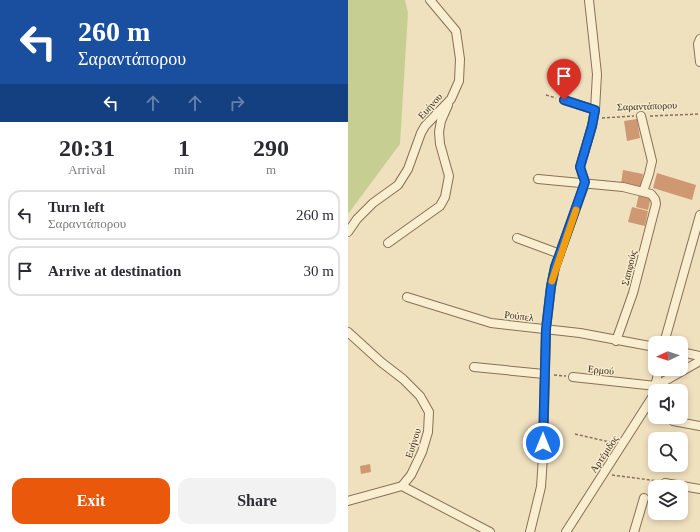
<!DOCTYPE html>
<html lang="en">
<head>
<meta charset="utf-8">
<style>
  :root { --surface:#fff; --page:#f2f2f3; --text:#2b2b33; --muted:#7c7c81; --line:#e1e1e2; --accent:#ea580c }
  body { margin:0; font-family:"Times New Roman",serif; background:var(--page); color:var(--text); height:100vh; display:flex; flex-direction:column; font-size:15px; white-space:nowrap }
  * { box-sizing:border-box; margin:0 }
  p { font-size:13px; color:var(--muted) }
  .icon { flex:none; width:22px; height:22px; fill:none; stroke:currentColor; stroke-width:2; stroke-linecap:round; stroke-linejoin:round }
  .map { position:relative; flex:1; overflow:hidden }
  .side { display:flex; flex-direction:column; background:var(--surface); width:348px }
  .side>* { flex:none }
  .banner { background:#1a4fa0; color:#fff; overflow:hidden }
  .needle { width:26px; rotate:266deg }
  .controls { position:absolute; left:300px; top:336px; display:grid; gap:8px }
  .controls a { display:grid; place-items:center; width:40px; height:40px; border-radius:8px; background:var(--surface); box-shadow:0 2px 6px #0003; font-size:20px }
  .pin { position:absolute; display:grid; place-items:center; width:34px; height:34px; color:#fff; margin:-41px -17px; border-radius:50% 50% 50% 0; rotate:-45deg; box-shadow:0 0 4px #0007 }
  .pin .icon { rotate:45deg }
  .me { position:absolute; width:44px; margin:-22px; rotate:0deg; stroke-linejoin:round; filter:drop-shadow(0 0 3px #0008) }
  .turn { display:flex; align-items:center; gap:14px; height:84px; padding:0 12px; font-size:18px }
  .turn .icon { width:52px; height:52px; stroke-width:2.5 }
  .turn b { display:block; font-size:28px; line-height:34px }
  .lanes { display:flex; align-items:center; height:38px; padding:0 12px; background:#0003; justify-content:center; gap:20px; direction:ltr }
  .lanes .off { opacity:.35 }
  .eta { display:flex; justify-content:space-evenly; align-items:center; height:68px; text-align:center }
  .eta b { font-size:24px; font-weight:600; line-height:28px }
  .button { display:flex; gap:8px; margin-top:auto; padding:8px 12px }
  .button a { flex:1; height:46px; border-radius:12px; background:var(--accent); color:#fff; font-size:16px; font-weight:600; line-height:46px; text-align:center }
  .button a+a { background:var(--page); color:var(--text) }
  ul { padding:0; list-style:none }
  li { display:flex; align-items:center; gap:12px; height:50px; margin:0 8px 6px; padding:0 4px; border:2px solid var(--line); border-radius:12px }
  li div { flex:1 }
  li b { display:block; font-size:15px }
  li em { font-style:normal }
  main { display:flex; flex:1; min-height:0 }
  .map>svg:first-child { display:block }
</style>
</head>
<body>
<main>
<section class="side">
<div class="banner">
<div class="turn"><svg class="icon" aria-label="left" viewBox="0 0 24 24"><path d="M17 20v-9H6M10 6l-5 5 5 5"/></svg><div><b>260 m</b>Σαραντάπορου</div></div>
<div class="lanes"><svg class="icon" aria-label="left" viewBox="0 0 24 24"><path d="M17 20v-9H6M10 6l-5 5 5 5"/></svg><svg class="icon off" aria-label="ahead" viewBox="0 0 24 24"><path d="M12 20V5M6 11l6-6 6 6"/></svg><svg class="icon off" aria-label="ahead" viewBox="0 0 24 24"><path d="M12 20V5M6 11l6-6 6 6"/></svg><svg class="icon off" aria-label="right" viewBox="0 0 24 24"><path d="M7 20v-9h11M14 6l5 5-5 5"/></svg></div>
</div>
<div class="eta">
<div><b>20:31</b><p>Arrival</p></div>
<div><b>1</b><p>min</p></div>
<div><b>290</b><p>m</p></div>
</div>
<ul>
<li><svg class="icon" aria-label="left" viewBox="0 0 24 24"><path d="M17 20v-9H6M10 6l-5 5 5 5"/></svg><div><b>Turn left</b><p>Σαραντάπορου</p></div><em>260 m</em></li>
<li><svg class="icon" aria-label="arrive" viewBox="0 0 24 24"><path d="M6 21V4h12l-3 4 3 4H6"/></svg><div><b>Arrive at destination</b></div><em>30 m</em></li>
</ul>
<div class="button"><a>Exit</a><a>Share</a></div>
</section>
<div class="map">
<svg width="352" height="532" viewBox="0 0 352 532">
  <rect width="100%" height="100%" fill="#efe0be"/>
  <path fill="#c7ce92" d="M0 0H57L60 13 52 144 0 214Z"/>
  <path fill="#cf9872" d="M289 119 292 138 279 141 276 121Z
    M275 170 295 174 292 188 273 184Z
    M309 173 348 185 344 200 305 188Z
    M291 194 303 197 300 210 288 207Z
    M284 207 300 211 297 226 280 222Z
    M22 464 23 472 13 474 12 466Z"/>
  <g fill="none" stroke-linecap="round" stroke-linejoin="round">
    <g stroke="#887056" stroke-width="10">
      <path id="minor" d="M352 39 350 44 352 62
        M216 100 247 110
        M293 116 304 161 301 174 295 192
        M190 179 275 187 303 194 307 199 308 204 285 293 268 341
        M0 232 9 219 25 203 50 185 60 169 73 133 77 126 103 99 111 81 112 59 108 31 82 0
        M169 238 212 254
        M40 243 92 206 97 197 101 176 92 144 91 132 93 121 100 105
        M59 297 143 323 232 333 307 347
        M0 332 33 362 55 379 72 396 81 412 80 432 74 452 63 475 54 486 0 501
        M316 343 352 215
        M333 352 352 356
        M126 367 196 374
        M225 377 308 386
        M308 386 352 361
        M325 421 352 426
        M317 483 352 489
        M54 486 142 532
        M182 532 193 487 195 457 198 329 203 287 207 267 237 183 232 167 244 126 247 110 249 74 241 0
        M218 532 305 396 311 369
        M286 532 296 498"/>
    </g>
    <path stroke="#887056" stroke-width="1.5" stroke-dasharray="3 2" stroke-linecap="butt" d="M198 95 208 98
      M302 116 352 114
      M254 118 286 116
      M206 375 218 376
      M301 418 317 420
      M227 434 266 443
      M264 475 310 481"/>
    <use href="#minor" stroke="#faeed1" stroke-width="8"/>
  </g>
  <g fill="none" stroke-linecap="round" stroke-linejoin="round">
    <g stroke="#114b97" stroke-width="10">
      <path id="route" d="M195 443 198 329 203 286 207 267 237 182 232 167 244 126 247 110 216 100"/>
    </g>
    <use href="#route" stroke="#1a73e8" stroke-width="7"/>
    <path stroke="#f59e0b" stroke-width="7" d="M204 281 228 210"/>
  </g>
  <g text-anchor="middle" dominant-baseline="central" stroke-width="3" stroke-linejoin="round" paint-order="stroke">
    <g font-size="10" fill="#37291b" stroke="#f7ebce">
      <text transform="translate(82 106) rotate(-48)">Ευήνου</text>
      <text transform="translate(299 106) rotate(-2)">Σαραντάπορου</text>
      <text transform="translate(281 268) rotate(-76)">Σαπφούς</text>
      <text transform="translate(171 316) rotate(7)">Ρούπελ</text>
      <text transform="translate(253 370) rotate(6)">Ερμού</text>
      <text transform="translate(65 443) rotate(-72)">Ευήνου</text>
      <text transform="translate(256 454) rotate(-56)">Αρτέμιδος</text>
    </g>
  </g>
</svg>
<div class="controls">
<a><svg class="needle" viewBox="-14 -14 28 28"><path d="M0-13l5 13h-10z" fill="#e53935"/><path d="M0 13l5-13h-10z" fill="#7c7c81"/></svg></a>
<a><svg class="icon" aria-label="sound" viewBox="0 0 24 24"><path d="M4 9h4l5-4v14l-5-4H4zM17 9q2 3 0 6"/></svg></a>
<a><svg class="icon" aria-label="search" viewBox="0 0 24 24"><circle cx="10" cy="10" r="6"/><path d="M15 15l6 6"/></svg></a>
<a><svg class="icon" aria-label="layers" viewBox="0 0 24 24"><path d="M12 4l9 5-9 5-9-5zM3 14l9 5 9-5"/></svg></a>
</div>
<div class="pin" style="left:216px;top:100px;background:#d93025"><svg class="icon" aria-label="arrive" viewBox="0 0 24 24"><path d="M6 21V4h12l-3 4 3 4H6"/></svg></div>
<svg class="me" style="left:195px;top:443px" viewBox="-20 -20 40 40"><circle r="17" fill="#1a73e8" stroke="#fff" stroke-width="3"/><path d="M0-11L8 9 0 5-8 9z" fill="#fff"/></svg>
</div>
</main>
</body>
</html>
